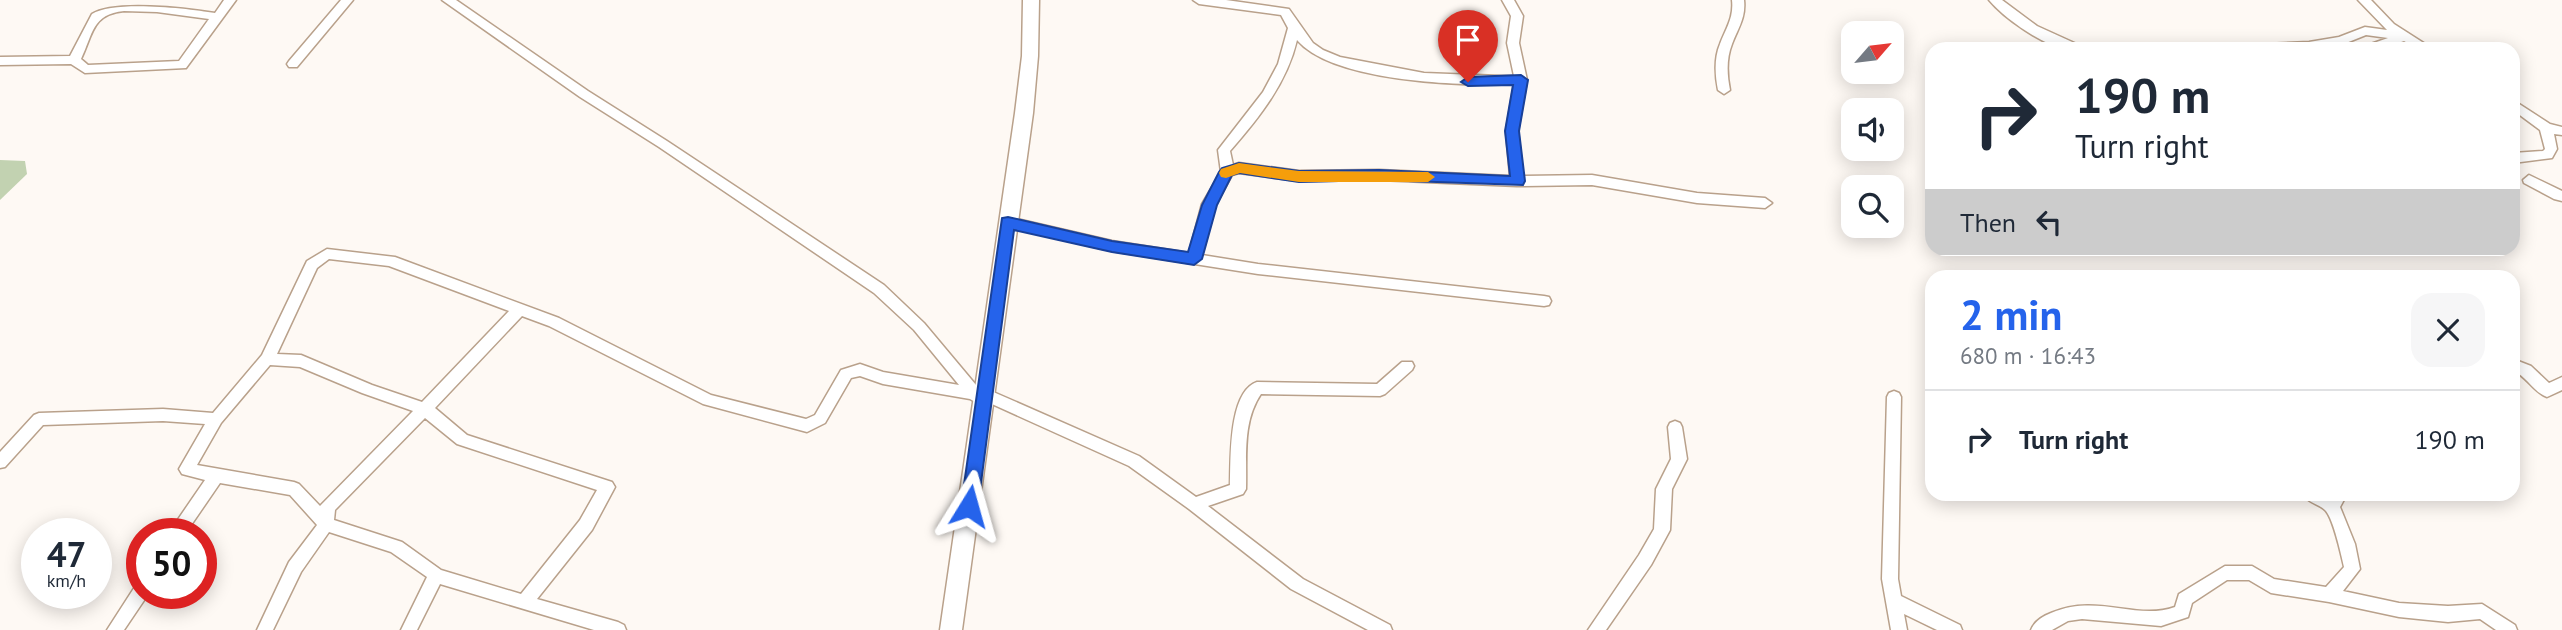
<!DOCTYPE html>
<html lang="en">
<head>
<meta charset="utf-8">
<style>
  :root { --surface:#fff; --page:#f6f6f7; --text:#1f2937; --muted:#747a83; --line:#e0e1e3; --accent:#2563eb }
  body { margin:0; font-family:"PT Sans",sans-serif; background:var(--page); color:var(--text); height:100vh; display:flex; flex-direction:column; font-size:26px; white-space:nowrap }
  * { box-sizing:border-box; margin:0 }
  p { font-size:23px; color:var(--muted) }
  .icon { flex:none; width:38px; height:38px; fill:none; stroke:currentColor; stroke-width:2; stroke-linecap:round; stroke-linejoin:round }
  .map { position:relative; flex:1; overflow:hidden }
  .panel { position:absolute; left:1925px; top:270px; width:595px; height:231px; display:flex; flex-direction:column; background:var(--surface); border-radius:21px; box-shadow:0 4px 18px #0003 }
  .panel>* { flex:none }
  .guide { position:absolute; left:1925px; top:42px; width:595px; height:214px; border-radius:21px; box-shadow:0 4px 18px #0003; background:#fff; color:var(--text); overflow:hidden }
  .needle { width:46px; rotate:62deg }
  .tools { position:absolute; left:1841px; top:21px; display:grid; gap:14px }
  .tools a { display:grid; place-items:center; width:63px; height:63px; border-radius:14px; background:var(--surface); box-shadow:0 4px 18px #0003; font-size:35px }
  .speed { position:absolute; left:21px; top:518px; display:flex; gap:14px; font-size:35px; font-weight:700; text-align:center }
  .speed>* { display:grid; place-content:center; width:91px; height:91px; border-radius:50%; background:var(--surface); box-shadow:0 4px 18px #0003; line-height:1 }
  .speed small { font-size:18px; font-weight:400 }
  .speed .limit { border:10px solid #d22; background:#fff; color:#111 }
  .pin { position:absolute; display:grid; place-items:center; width:60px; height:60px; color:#fff; margin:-72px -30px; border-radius:50% 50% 50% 0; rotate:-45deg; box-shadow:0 0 7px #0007 }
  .pin .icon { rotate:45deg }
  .me { position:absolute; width:77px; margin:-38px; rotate:8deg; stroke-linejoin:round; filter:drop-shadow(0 0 5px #0008) }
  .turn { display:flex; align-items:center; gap:24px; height:147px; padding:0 35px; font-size:32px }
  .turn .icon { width:91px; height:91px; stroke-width:2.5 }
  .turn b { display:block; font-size:49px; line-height:60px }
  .then { display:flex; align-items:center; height:66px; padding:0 35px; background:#0003; gap:14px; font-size:26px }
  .round { display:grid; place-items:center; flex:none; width:74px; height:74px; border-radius:21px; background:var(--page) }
  .summary { display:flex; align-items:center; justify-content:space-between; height:119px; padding:0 35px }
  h1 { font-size:42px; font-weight:700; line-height:52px; color:var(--accent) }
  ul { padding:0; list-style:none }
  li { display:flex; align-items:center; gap:21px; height:98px; padding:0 35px; border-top:2px solid var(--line) }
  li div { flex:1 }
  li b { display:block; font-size:26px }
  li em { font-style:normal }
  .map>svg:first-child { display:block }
</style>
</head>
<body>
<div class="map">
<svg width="2562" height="630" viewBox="0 0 2562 630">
  <rect width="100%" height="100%" fill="#fef9f4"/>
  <path fill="#c2d2b1" d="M0 160 25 161 27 174 0 200Z"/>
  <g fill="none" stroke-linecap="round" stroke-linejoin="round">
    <g stroke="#b9a18b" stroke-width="3">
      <path id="minor" d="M224 0H236L186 68 85 73 71 64 0 65V57L70 56 92 14C113 0 186 8 215 13ZM124 11 157 12 209 19 179 61 88 65 81 59C93 34 92 14 124 11Z
        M341 0H353L297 67H289L287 64 289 61Z
        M442 0H456L588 91 667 141 884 285 924 323 981 391 986 389 991 391 1139 456 1196 497 1230 485C1231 460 1228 392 1257 382L1377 384 1402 362H1412L1414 366 1412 370 1385 394 1380 396 1261 394C1242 422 1247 457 1246 489L1243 494 1208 506 1303 579 1390 625 1392 630H1368L1291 589 1189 509 1129 466 983 400 977 403 970 399 883 384 860 376 851 378 825 423 807 432 703 404 549 326 522 316 435 408 467 435 612 482 615 487 592 530 537 599 618 622 624 625 626 630H594L440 584 417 630H401L427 577 391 552 329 532 301 572 273 630H257L289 562 317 525 290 495 220 483 185 534H168L205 480 182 474 179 469 205 424 163 421 43 425 5 467 0 468V452L34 415 39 413 163 409 213 413 262 355 307 261 327 249 395 257 559 318 711 395 806 419 815 415 841 370 860 364 883 372 959 385 914 330 874 293 659 147 580 97ZM329 259 389 266 509 311 422 402 372 385 301 355 277 354 317 268ZM270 365 300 367 362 393 413 411 320 506 299 484 294 482 197 465 221 423ZM425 418 457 444 597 490 580 520 521 594 441 570 402 542 334 520 335 510Z
        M1193 0H1226L1289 9 1313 43 1323 50 1340 57 1424 73 1501 76H1514L1507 43 1511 16 1502 0H1514L1523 16 1519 43 1527 80 1518 131 1523 176 1592 175 1697 193 1765 198 1772 203 1765 208 1697 203 1592 185 1517 186 1379 180 1299 181 1239 173 1232 175 1216 204 1202 255 1258 264 1544 296 1549 297 1551 301 1549 305 1544 306 1258 274 1112 251 1003 226 1001 222 1003 218 1008 217 1112 241 1189 253 1202 204 1221 172 1218 150 1263 92 1278 64 1288 28 1281 15 1199 4ZM1297 40C1333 82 1460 86 1514 84L1506 131 1510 176 1379 170 1299 171 1239 163 1233 165 1230 151C1259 118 1287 83 1297 40Z
        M1732 0H1744C1746 18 1738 28 1732 44 1726 59 1727 75 1730 90L1724 94 1718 90C1715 75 1714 58 1720 44 1726 28 1734 18 1732 0Z
        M1989 0H2002L2037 26 2081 46 2083 49C2078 49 2071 50 2066 49 2042 45 2004 18 1989 0Z
        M2358 0H2371L2394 24 2433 49H2418L2404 41 2381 49H2363L2365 46 2388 38 2366 35 2341 45 2315 49H2237L2243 45 2309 42 2339 37 2365 27 2387 30Z
        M2513 100 2550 124 2562 127V135L2554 134 2557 149 2552 158 2513 163V153L2543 151 2545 149 2540 130 2513 110Z
        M2529 175 2562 191V201L2554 199 2524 183 2523 180Z
        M2513 359 2531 366 2549 383 2562 377V390L2547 397C2533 392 2527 376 2513 371Z
        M1894 391 1899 393 1901 397 1898 579 1901 596 1960 625 1962 630H1937L1904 614 1907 630H1891L1882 579 1887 397 1889 393Z
        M1675 421 1680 423 1682 427 1687 459 1672 489 1670 530 1651 565 1606 630H1588L1639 555 1654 529 1656 489 1671 459 1668 427 1670 423Z
        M2304 494H2324L2329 497 2331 494H2347L2340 507 2355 544 2360 569 2343 591 2399 603 2448 606 2482 604 2515 625 2517 630H2496L2480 619 2448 622 2399 617 2329 602 2271 593 2249 580H2227L2192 603 2188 617 2161 626 2082 619 2068 621 2052 630H2031C2034 622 2043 616 2051 613 2098 593 2136 621 2175 607L2179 594 2225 566H2252L2274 579 2326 587 2344 567C2341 554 2334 521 2326 511 2319 503 2308 504 2304 494Z
        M142 583V593H149L124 630H107L136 585Z"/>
    </g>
    <g stroke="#b9a18b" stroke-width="3">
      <path id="major" d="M1023 0H1039L1038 56 1033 113 962 630H940L1015 113 1022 56Z"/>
    </g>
    <use href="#minor" fill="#fff" fill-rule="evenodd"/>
    <use href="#major" fill="#fff" fill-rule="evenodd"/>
  </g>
  <path fill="#2563eb" stroke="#184099" stroke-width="2" d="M1521 75 1528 80 1519 131 1525 181 1523 185 1379 180 1299 182 1239 173 1232 175 1217 205 1202 259 1194 265 1112 252 1014 230 978 506 976 511 969 514 963 511 961 506 1002 218 1008 217 1112 241 1188 252 1202 205 1219 172 1222 168 1239 163 1299 171 1379 170 1510 176 1505 131 1513 85 1468 86 1461 82 1468 77Z"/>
  <path fill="#f59e0b" d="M1239 163 1299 171 1428 172 1435 177 1428 182H1299L1240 173 1226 178 1221 177 1219 173 1221 169Z"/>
</svg>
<div class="tools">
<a><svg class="needle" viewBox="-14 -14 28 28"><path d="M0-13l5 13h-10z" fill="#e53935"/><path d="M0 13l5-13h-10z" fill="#747a83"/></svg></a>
<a><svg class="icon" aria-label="sound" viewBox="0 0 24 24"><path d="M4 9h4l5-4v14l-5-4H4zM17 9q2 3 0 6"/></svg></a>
<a><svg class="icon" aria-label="search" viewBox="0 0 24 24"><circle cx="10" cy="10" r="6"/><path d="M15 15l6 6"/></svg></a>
</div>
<div class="speed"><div>47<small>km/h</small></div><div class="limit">50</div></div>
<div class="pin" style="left:1468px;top:82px;background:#d93025"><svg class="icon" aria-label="arrive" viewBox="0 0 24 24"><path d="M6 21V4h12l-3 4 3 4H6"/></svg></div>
<svg class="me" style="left:969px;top:506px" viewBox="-20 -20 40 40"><path d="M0-17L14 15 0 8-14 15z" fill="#2563eb" stroke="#fff" stroke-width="4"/></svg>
<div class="guide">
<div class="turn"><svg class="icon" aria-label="right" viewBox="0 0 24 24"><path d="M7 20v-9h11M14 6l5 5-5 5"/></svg><div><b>190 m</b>Turn right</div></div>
<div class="then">Then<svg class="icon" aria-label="left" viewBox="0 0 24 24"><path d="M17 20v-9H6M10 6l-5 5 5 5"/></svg></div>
</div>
<section class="panel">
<div class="summary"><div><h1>2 min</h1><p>680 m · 16:43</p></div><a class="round"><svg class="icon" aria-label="close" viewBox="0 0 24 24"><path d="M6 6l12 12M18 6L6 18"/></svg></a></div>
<ul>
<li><svg class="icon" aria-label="right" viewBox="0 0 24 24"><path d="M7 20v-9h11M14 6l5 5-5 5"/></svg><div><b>Turn right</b></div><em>190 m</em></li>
</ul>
</section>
</div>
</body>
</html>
